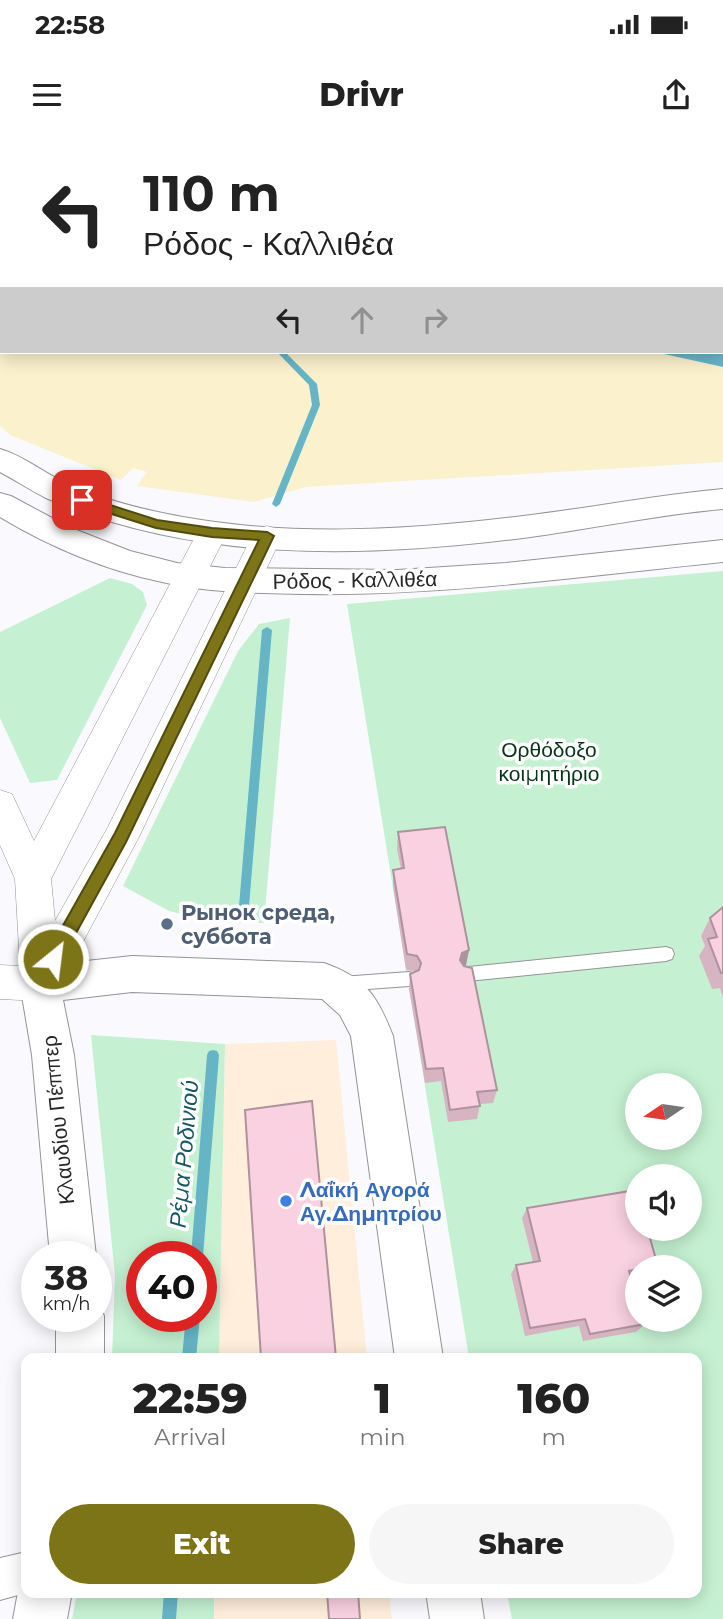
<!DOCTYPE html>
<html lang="en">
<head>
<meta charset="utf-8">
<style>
  :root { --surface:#fff; --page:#f6f6f6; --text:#222; --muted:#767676; --accent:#7c7416 }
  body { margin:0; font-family:Montserrat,sans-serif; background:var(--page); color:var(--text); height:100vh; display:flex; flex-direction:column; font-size:26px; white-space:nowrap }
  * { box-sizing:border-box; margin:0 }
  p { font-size:23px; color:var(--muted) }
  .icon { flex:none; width:38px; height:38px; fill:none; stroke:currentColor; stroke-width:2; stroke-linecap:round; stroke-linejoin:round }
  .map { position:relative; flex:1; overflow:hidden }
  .drawer { position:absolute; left:21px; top:1213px; width:681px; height:245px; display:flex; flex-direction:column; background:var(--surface); border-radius:14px; box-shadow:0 4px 18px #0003 }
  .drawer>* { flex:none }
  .banner { position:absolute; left:0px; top:0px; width:724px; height:214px; box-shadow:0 4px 18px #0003; background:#fff; color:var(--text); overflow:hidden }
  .needle { width:46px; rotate:257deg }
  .controls { position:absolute; left:625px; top:933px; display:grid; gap:14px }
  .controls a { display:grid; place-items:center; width:77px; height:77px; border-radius:50%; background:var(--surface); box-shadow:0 4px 18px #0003; font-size:35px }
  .speed { position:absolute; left:21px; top:1101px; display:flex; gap:14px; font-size:35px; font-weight:700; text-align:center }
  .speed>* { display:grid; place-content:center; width:91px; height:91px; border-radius:50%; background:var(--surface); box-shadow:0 4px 18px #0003; line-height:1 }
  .speed small { font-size:18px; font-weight:400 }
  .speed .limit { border:10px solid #d22; background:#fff; color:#111 }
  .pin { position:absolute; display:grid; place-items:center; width:60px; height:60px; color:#fff; margin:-30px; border-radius:14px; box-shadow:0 4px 10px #0006 }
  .me { position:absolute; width:77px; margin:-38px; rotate:29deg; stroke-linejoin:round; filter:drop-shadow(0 0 5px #0008) }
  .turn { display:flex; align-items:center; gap:24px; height:147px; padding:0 28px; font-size:32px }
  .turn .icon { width:91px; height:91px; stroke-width:2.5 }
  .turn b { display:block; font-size:49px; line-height:60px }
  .lanes { display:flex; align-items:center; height:66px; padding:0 28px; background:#0003; justify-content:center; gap:35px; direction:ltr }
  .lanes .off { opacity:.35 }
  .eta { display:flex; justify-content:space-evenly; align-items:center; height:119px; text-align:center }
  .eta b { font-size:42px; font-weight:800; line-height:49px }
  .button { display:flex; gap:14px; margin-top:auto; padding:14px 28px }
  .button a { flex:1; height:80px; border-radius:42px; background:var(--accent); color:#fff; font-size:28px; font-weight:800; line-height:80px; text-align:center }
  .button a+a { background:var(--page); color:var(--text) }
  .status { display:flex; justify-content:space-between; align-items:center; height:49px; padding:0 35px; background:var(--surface); direction:ltr }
  .status svg { height:19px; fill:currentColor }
  header { display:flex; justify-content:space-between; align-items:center; height:91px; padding:0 28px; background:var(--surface); font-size:32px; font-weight:800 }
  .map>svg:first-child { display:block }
</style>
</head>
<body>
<div class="status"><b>22:58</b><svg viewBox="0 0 49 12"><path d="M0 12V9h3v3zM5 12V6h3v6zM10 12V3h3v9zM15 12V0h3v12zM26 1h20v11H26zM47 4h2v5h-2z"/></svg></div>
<header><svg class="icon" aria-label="menu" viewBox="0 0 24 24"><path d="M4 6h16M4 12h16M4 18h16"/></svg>Drivr<svg class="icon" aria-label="share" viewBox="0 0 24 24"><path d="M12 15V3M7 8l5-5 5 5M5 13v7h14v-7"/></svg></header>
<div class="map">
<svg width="723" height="1479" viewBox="0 0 723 1479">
  <rect width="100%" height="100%" fill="#fafafe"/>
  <path fill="#feeedb" d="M336 900 367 1218H219L225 904Z
    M214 1452 389 1453 392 1479H214Z"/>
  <path fill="#c5f1d2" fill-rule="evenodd" d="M723 431V1479H512L507 1453 696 1452V1218H469L347 464ZM637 945H690V998H637ZM637 1036H690V1088H637ZM637 1127H690V1180H637Z
    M110 438 132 444 143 452 147 465 57 640 30 643 0 578V492Z
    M290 478 264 783H225L197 778 169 771 123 746 238 511 259 484Z
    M91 895 225 904 219 1218H112L115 1136ZM201 1116V1176H142V1116Z
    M77 1453H214V1479H72Z"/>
  <path fill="#fbf1cc" d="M0 79 2 212H655L723 227V322L306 347 254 362 137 346 147 332 133 328 121 340 10 295 0 286Z"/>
  <path fill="#66b5c7" d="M0 0H723V227L655 212H723V2H2V79Z"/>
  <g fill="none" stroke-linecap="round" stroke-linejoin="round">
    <path fill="#66b5c7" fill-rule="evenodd" d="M277 212H285L317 244 320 265 280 364 276 367 272 364 312 265 309 245Z
      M267 487 272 490 249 766 248 769 244 771 240 769 239 766 262 490Z
      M213 910 217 911 219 915 203 1116 201 1121V1116H191L207 915 209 911Z
      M186 1176H200L196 1218H182Z
      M164 1452H178L176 1479H162Z"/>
    <g stroke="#949497" stroke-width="2">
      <path id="service" d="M666 807 672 809 674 814 672 819 666 821 468 841 462 839 460 834 462 829 468 827Z
        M409 832 415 834 417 839 415 844 409 846 341 851 335 849 333 844 335 839 341 837Z"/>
    </g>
    <g stroke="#949497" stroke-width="2">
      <path id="minor" d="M26 1412V1452H29L0 1460V1418Z"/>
    </g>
    <g stroke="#949497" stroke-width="1">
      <path id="tertiary" d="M212 383 222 386 227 393 51 739 55 781 108 687 252 396 257 389 267 386 277 389 282 396 139 697 54 856 40 861 0 859V825L20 826 15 739 0 705V650L12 654 34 701 197 393 202 386Z"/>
    </g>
    <g stroke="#949497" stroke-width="2">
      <path id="secondary" d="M0 309C24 316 44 333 66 343 103 360 144 370 183 377 294 397 412 390 523 376 590 368 656 355 723 349V369C656 375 590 389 523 398 366 418 194 423 46 358 30 350 15 340 0 332Z
        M0 353 11 356 69 387 130 411 177 423 225 428 397 430 506 423 723 400V422C584 436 445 456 305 454 257 453 208 453 162 442 105 430 50 407 0 377Z
        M132 816 324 823C366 838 377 855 393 896L443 1218H395L351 896 340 875 322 859 132 852 63 860 74 915 96 1116H50L32 915 20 844 26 831 40 826Z
        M97 1159 104 1176V1218H56V1176H96Z
        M26 1433V1452H72L67 1479H13L18 1452Z
        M426 1452H480L484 1479H430Z"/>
    </g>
    <use href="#service" fill="#fff" fill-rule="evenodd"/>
    <use href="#minor" fill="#fff" fill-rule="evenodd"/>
    <use href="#tertiary" fill="#fff" fill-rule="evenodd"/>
    <use href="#secondary" fill="#fff" fill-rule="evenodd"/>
  </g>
  <path fill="#d6b4c1" d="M398 692 469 810 466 825 464 826 497 950 493 963 480 964 477 979 448 982 441 941 425 943 409 849 410 834 415 831 406 830 393 746V730L401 729 397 709Z
    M723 767V858L720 848 712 849 699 816 705 806 701 796 710 778Z
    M527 1068 658 1126 637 1127V1137L631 1138 645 1184 636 1192 583 1201 579 1186 525 1196 511 1134 516 1125 533 1122 522 1078Z"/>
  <path fill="#ae929d" d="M469 810 466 825 460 828V820L462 813Z"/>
  <path fill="#f9d1e0" stroke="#ae929d" stroke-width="2" d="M445 687 469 810 462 813 460 820 464 826 472 828 497 950 477 952 480 966 450 970 443 928 426 929 410 834 419 830 421 823 417 816 407 814 393 730 404 728 398 692Z
    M723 767V833H721L708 799 717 797 710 778Z
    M312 961 336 1218H261L245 970Z
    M636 1050 637 1055V1088H647L658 1126 637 1127V1129L629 1131 637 1158V1180H643L645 1184 590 1194 585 1179 530 1188 516 1125 540 1121 527 1068Z
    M327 1452H358L360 1479H329Z"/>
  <path fill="#7c7416" stroke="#514b0e" stroke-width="2" d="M82 356 157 380 212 388 267 392 274 396 126 702 59 824 53 827 47 824 45 819 47 814 115 693 259 400 212 397 156 388 77 363V357Z"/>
  <circle fill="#5c6f8a" stroke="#fff" stroke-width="2.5" cx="167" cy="784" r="7"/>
  <circle fill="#3f7fe0" stroke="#fff" stroke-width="2.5" cx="286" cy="1061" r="7"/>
  <g text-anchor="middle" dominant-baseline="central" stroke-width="7" stroke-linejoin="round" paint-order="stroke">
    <g font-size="21" fill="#272729" stroke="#fff">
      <text transform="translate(355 440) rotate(-1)">Ρόδος - Καλλιθέα</text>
      <text transform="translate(58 980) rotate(-96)">Κλαυδίου Πέππερ</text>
    </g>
    <g font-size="21" fill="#06341b" stroke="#fff">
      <text x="549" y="609">Ορθόδοξο<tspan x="549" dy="24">κοιμητήριο</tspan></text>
    </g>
    <g font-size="21" font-weight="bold" fill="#4e5e75" stroke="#fff" text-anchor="start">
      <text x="181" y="772">Рынок среда,<tspan x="181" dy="24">суббота</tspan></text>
    </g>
    <g font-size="21" font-weight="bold" fill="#366cbe" stroke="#fff" text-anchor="start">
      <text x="300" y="1049">Λαΐκή Αγορά<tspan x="300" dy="24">Αγ.Δημητρίου</tspan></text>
    </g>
    <g font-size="23" font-style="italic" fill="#155764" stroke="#fff">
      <text transform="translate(184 1014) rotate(-85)">Ρέμα Ροδινιού</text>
    </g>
  </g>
</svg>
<div class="controls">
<a><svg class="needle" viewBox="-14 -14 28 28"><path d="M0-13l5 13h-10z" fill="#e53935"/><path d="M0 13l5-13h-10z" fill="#767676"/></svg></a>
<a><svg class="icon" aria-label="sound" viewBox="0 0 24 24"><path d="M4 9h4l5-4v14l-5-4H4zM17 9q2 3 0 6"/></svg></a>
<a><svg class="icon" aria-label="layers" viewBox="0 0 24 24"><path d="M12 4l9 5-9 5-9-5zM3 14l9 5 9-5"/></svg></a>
</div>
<div class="speed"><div>38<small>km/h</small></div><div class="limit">40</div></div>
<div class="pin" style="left:82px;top:360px;background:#d93025"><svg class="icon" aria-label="arrive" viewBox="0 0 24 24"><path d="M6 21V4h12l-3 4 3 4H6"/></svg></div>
<svg class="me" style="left:53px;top:819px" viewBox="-20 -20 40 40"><circle r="17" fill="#7c7416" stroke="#fff" stroke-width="3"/><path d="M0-11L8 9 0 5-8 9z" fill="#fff"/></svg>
<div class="banner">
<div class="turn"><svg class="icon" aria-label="left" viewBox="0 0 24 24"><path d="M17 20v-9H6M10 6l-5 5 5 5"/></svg><div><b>110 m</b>Ρόδος - Καλλιθέα</div></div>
<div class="lanes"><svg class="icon" aria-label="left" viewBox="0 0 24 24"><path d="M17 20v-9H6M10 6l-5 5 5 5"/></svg><svg class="icon off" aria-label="ahead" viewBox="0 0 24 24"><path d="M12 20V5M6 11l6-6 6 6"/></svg><svg class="icon off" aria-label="right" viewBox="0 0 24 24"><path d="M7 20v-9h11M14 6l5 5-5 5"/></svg></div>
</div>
<section class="drawer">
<div class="eta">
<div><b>22:59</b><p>Arrival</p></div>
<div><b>1</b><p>min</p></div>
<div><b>160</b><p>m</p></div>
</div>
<div class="button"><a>Exit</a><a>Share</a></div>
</section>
</div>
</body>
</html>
